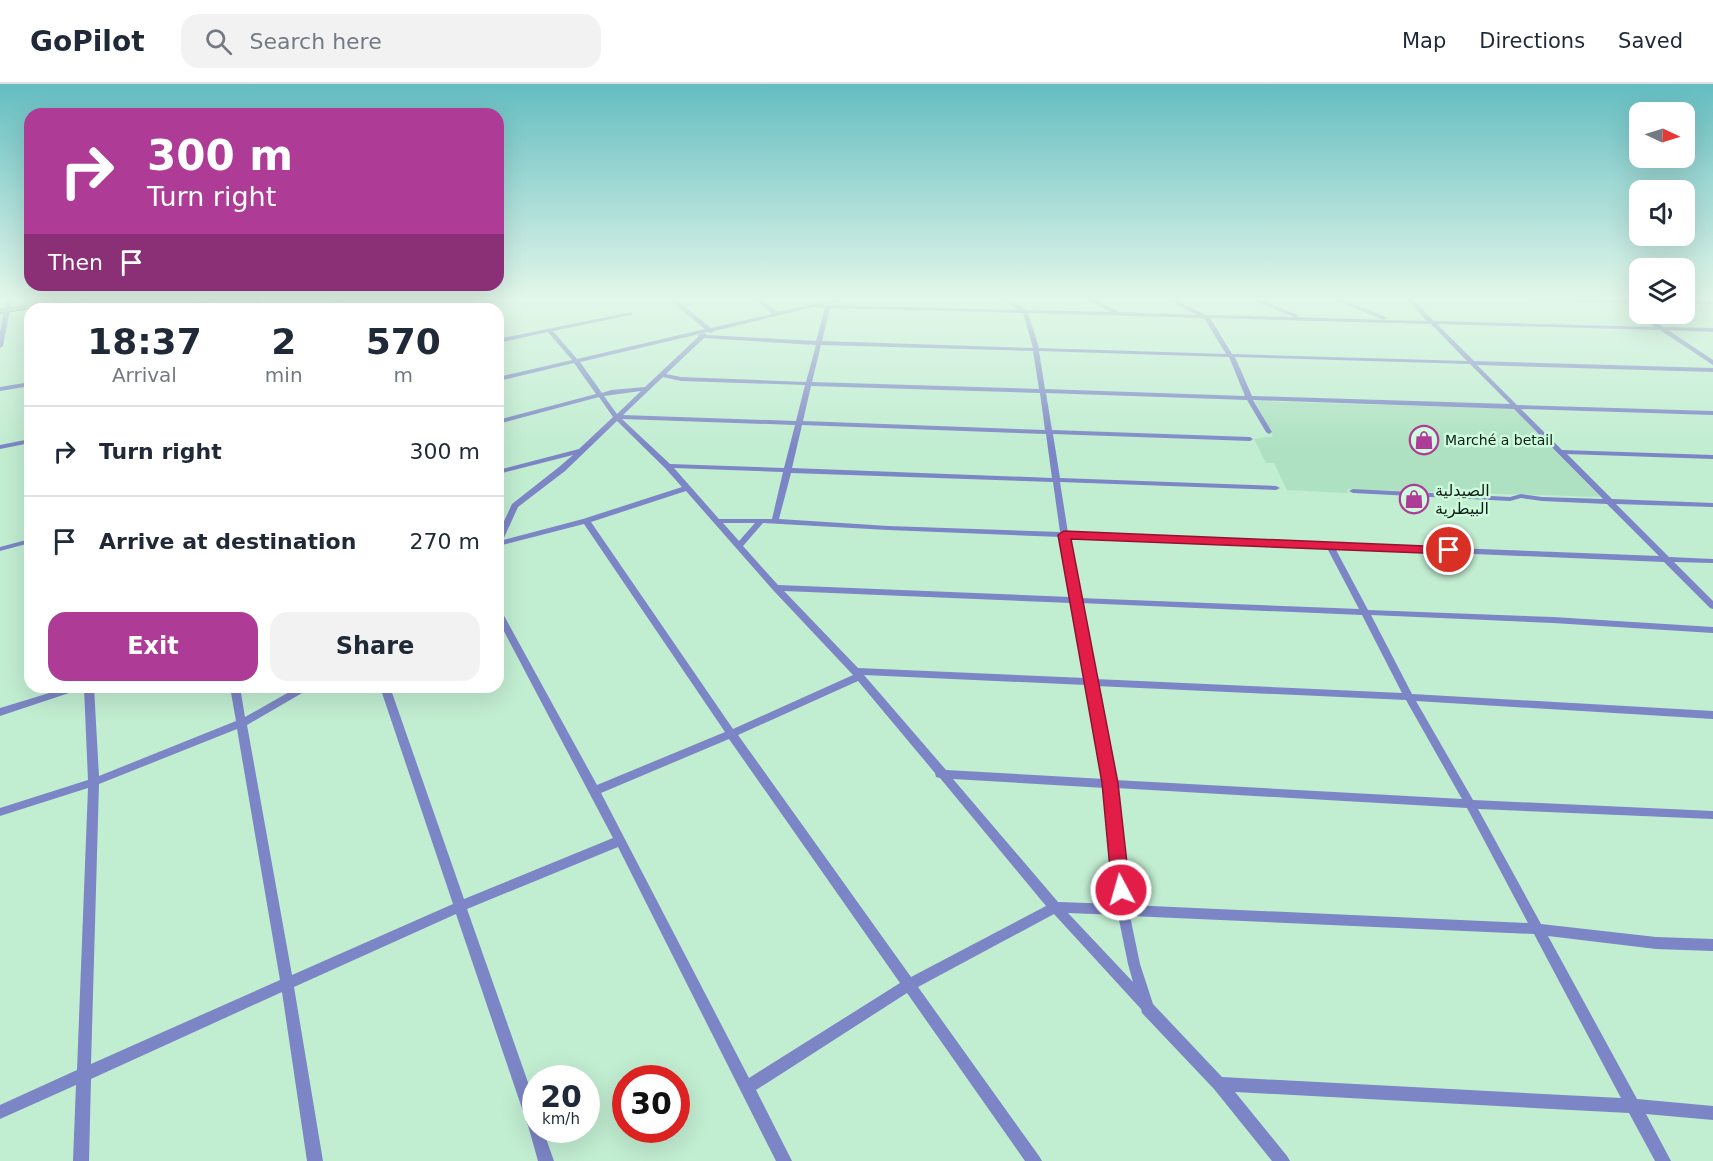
<!DOCTYPE html>
<html lang="en">
<head>
<meta charset="utf-8">
<style>
  :root { --surface:#fff; --page:#f2f2f3; --text:#1f2937; --muted:#747a83; --line:#e0e1e3; --accent:#ae3b95 }
  body { margin:0; font-family:"DejaVu Sans",Vazirmatn,sans-serif; background:var(--page); color:var(--text); height:100vh; display:flex; flex-direction:column; font-size:22px; white-space:nowrap }
  * { box-sizing:border-box; margin:0 }
  p { font-size:20px; color:var(--muted) }
  .icon { flex:none; width:33px; height:33px; fill:none; stroke:currentColor; stroke-width:2; stroke-linecap:round; stroke-linejoin:round }
  .map { position:relative; flex:1; overflow:hidden }
  .sheet { position:absolute; left:24px; top:219px; width:480px; height:390px; display:flex; flex-direction:column; background:var(--surface); border-radius:18px; box-shadow:0 6px 24px #0002 }
  .sheet>* { flex:none }
  .hud { position:absolute; left:24px; top:24px; width:480px; height:183px; border-radius:18px; box-shadow:0 6px 24px #0002; background:#ae3b95; color:#fff; overflow:hidden }
  .needle { width:39px; rotate:94deg }
  .fabs { position:absolute; left:1629px; top:18px; display:grid; gap:12px }
  .fabs a { display:grid; place-items:center; width:66px; height:66px; border-radius:12px; background:var(--surface); box-shadow:0 6px 24px #0002; font-size:30px }
  .speed { position:absolute; left:522px; top:981px; display:flex; gap:12px; font-size:30px; font-weight:700; text-align:center }
  .speed>* { display:grid; place-content:center; width:78px; height:78px; border-radius:50%; background:var(--surface); box-shadow:0 6px 24px #0002; line-height:1 }
  .speed small { font-size:15px; font-weight:400 }
  .speed .limit { border:9px solid #d22; background:#fff; color:#111 }
  .pin { position:absolute; display:grid; place-items:center; width:51px; height:51px; color:#fff; margin:-26px; border:3px solid #fff; border-radius:50%; box-shadow:0 2px 6px #0007 }
  .me { position:absolute; width:66px; margin:-33px; rotate:354deg; stroke-linejoin:round; filter:drop-shadow(0 0 4px #0008) }
  .turn { display:flex; align-items:center; gap:21px; height:126px; padding:0 24px; font-size:27px }
  .turn .icon { width:78px; height:78px; stroke-width:2.5 }
  .turn b { display:block; font-size:42px; line-height:51px }
  .then { display:flex; align-items:center; height:57px; padding:0 24px; background:#0003; gap:12px; font-size:22px }
  .eta { display:flex; justify-content:space-evenly; align-items:center; height:102px; text-align:center }
  .eta b { font-size:36px; font-weight:800; line-height:42px }
  .action { display:flex; gap:12px; margin-top:auto; padding:12px 24px }
  .action a { flex:1; height:69px; border-radius:18px; background:var(--accent); color:#fff; font-size:24px; font-weight:800; line-height:69px; text-align:center }
  .action a+a { background:var(--page); color:var(--text) }
  ul { padding:0; list-style:none }
  li { display:flex; align-items:center; gap:18px; height:90px; padding:0 24px; border-top:2px solid var(--line) }
  li div { flex:1 }
  li b { display:block; font-size:22px }
  li em { font-style:normal }
  header { display:flex; align-items:center; gap:36px; box-sizing:border-box; height:84px; padding:0 30px; background:var(--surface); border-bottom:2px solid var(--line) }
  header strong { font-size:28px }
  nav { display:flex; gap:33px; margin-inline-start:auto; font-size:21px }
  .search { width:420px; height:54px; background:var(--page); display:flex; align-items:center; gap:15px; box-sizing:border-box; padding:0 21px; border-radius:18px; color:var(--muted); font-size:22px }
  .map>svg:first-child { display:block }
</style>
</head>
<body>
<header>
<strong>GoPilot</strong>
<div class="search"><svg class="icon" aria-label="search" viewBox="0 0 24 24"><circle cx="10" cy="10" r="6"/><path d="M15 15l6 6"/></svg>Search here</div>
<nav><a>Map</a><a>Directions</a><a>Saved</a></nav>
</header>
<div class="map">
<svg width="1713" height="1077" viewBox="0 0 1713 1077">
  <rect width="100%" height="100%" fill="#c1edd1"/>
  <path fill="#aee1c1" d="M1255 317 1514 325 1600 413 1347 405 1348 409 1287 406 1274 379H1266L1254 355 1273 352Z"/>
  <g fill="none" stroke-linecap="round" stroke-linejoin="round">
    <path stroke="#309764" stroke-width="2" d="M0 229 90 214"/>
    <path fill="#7c85c5" fill-rule="evenodd" d="M7 213H13L11 223 66 213H79L10 226 3 262 0 264V248L4 227 0 228V224H5Z
      M91 213H104L72 220 69 218Z
      M221 213H233L176 225H164Z
      M255 213H261L263 225H257Z
      M351 213H363L342 218 346 225H340L337 219 305 225H294Z
      M502 213H513L460 225H449Z
      M666 213H672L711 244 773 230 751 213H757L778 228 843 213H853L825 221 1019 226 998 213H1004L1027 226 1112 228 1081 213H1088L1118 227V228L1197 231 1163 213H1170L1206 231 1294 233 1246 213H1253L1298 231V233L1384 236 1328 213H1335L1386 233 1387 234 1384 236 1427 237 1405 213H1410L1434 237 1655 243 1638 231 1637 230 1640 228 1663 243 1713 244V248L1668 246 1713 276V281L1660 246 1437 240 1474 277 1713 284V288L1477 281 1517 321 1713 327V331L1521 325 1562 366 1713 371V375L1567 370 1612 415 1713 419V423L1616 420 1669 473 1713 475V479L1674 478 1713 517V525L1710 524 1664 478 1335 464 1368 526 1553 533 1713 543V549L1553 539 1371 531 1412 610 1713 627V635L1416 617 1473 716 1713 727V735L1478 725 1541 840 1656 853 1713 855V867L1656 865 1548 852 1637 1015 1713 1022V1036L1646 1030 1671 1077H1655L1629 1029 1235 1008 1287 1072 1290 1077H1272L1214 1005 1142 929 1141 925 1054 830 918 903 1039 1072 1042 1077H1025L907 909 756 1006 792 1077H776L618 763 467 825 536 1021V1046H543L554 1077H538L529 1045 456 830 294 903 323 1077H307L282 908 91 995 89 1077H73L76 1001 0 1035V1021L77 986 88 704 0 732V724L88 696 84 604 0 632V624L69 603H94L99 692 236 637 230 603H240L245 633 298 603H311L309 605 247 641 292 891 453 820 380 603H390L464 815 613 754 498 536V525L502 528 597 701 725 648 584 440 498 462V450L512 420 559 383 573 371 498 390V386L579 365 613 333 599 313 498 340V336L596 310 574 279 498 297V293L572 276 548 248 498 259V255L632 228V230L630 231 553 247 577 275 705 245ZM813 223 825 224 816 257 707 251 704 249 698 251V253L645 303 611 306 602 309 580 278 708 248 711 249 714 247ZM830 224 1023 229 1033 264 822 257ZM1028 229 1204 234 1226 270 1039 264ZM1210 234 1431 240 1467 277 1232 270ZM704 254 816 261 806 298 681 293 666 290ZM821 261 1033 267 1039 305 812 298ZM1039 267 1229 273 1245 312 1045 305ZM1235 273 1470 280 1510 320 1252 312ZM663 293 681 297 805 301 796 337 623 331ZM811 302 1040 309 1045 346 803 337ZM641 307 617 330 604 312ZM1046 309 1247 316 1266 348 1269 350 1272 348 1253 316 1514 325 1603 415 1542 413 1521 410 1510 413 1353 405 1349 407 1353 409 1510 417 1521 414 1542 417 1607 420 1659 472 1068 449 1060 398 1276 406 1280 404 1276 402 1060 394 1053 350 1250 357 1253 355 1250 353 1052 346ZM622 335 795 341 784 384 670 380ZM617 337 665 384 682 403 583 435 503 456 518 423 565 387ZM802 341 1046 350 1052 394 792 384ZM674 384 783 388 772 435H719ZM791 389 1053 398 1060 448 888 442 779 435ZM686 407 773 506 853 591 733 645 591 438ZM723 439H755L739 457ZM763 439 888 446 1061 453 1070 513 778 501 743 462ZM1069 454 1327 464 1359 525 1079 514ZM784 507 1071 519 1085 594 858 584ZM1080 519 1362 531 1402 609 1095 595ZM864 591 1086 601 1104 695 946 686ZM858 597 935 689 936 693 940 694 1046 822 911 893 738 651ZM1096 602 1406 616 1462 715 1115 696ZM237 645 280 896 91 980 99 700ZM729 655 900 899 749 994 601 709ZM953 695 1105 704 1116 820 1058 818ZM1116 704 1467 724 1528 839 1129 821ZM1068 829 1118 831 1128 880 1133 898ZM1130 832 1534 850 1621 1014 1222 993 1153 920 1140 880Z
      M1505 213H1556L1640 216V220L1507 215Z
      M1684 216H1713V220H1684Z
      M28 245H30V249L25 247Z
      M30 298V302L0 307V303Z
      M30 355V359L0 365V361Z
      M30 455V459L0 467V463Z"/>
  </g>
  <linearGradient id="sky" x2="0" y2="1"><stop stop-color="#64bdc1"/><stop offset="0.59" stop-color="#e3f7ea"/><stop offset="1" stop-color="#e3f7ea" stop-opacity="0"/></linearGradient>
  <rect width="1713" height="364" fill="url(#sky)"/>
  <path fill="#e11d48" stroke="#92132f" stroke-width="1.5" d="M1064 447 1449 463 1455 466 1449 470 1071 455 1118 699 1130 806 1128 811 1121 814 1115 811 1112 806 1102 699 1058 451Z"/>
  <defs>
    <g id="shop-ring" transform="scale(1.5)"><circle r="9.5" fill="#cefade" stroke="#ae3b95" stroke-width="1.5"/><path d="M-5-2.5h2.3a2.7 3.5 0 0 1 5.4 0H5L5.5 6h-11ZM-1.5-2.5h3a1.5 2.3 0 0 0-3 0Z" fill="#ae3b95"/></g>
  </defs>
  <g fill-rule="evenodd">
    <use href="#shop-ring" x="1424" y="356"/>
    <use href="#shop-ring" x="1414" y="415"/>
  </g>
  <g text-anchor="middle" dominant-baseline="central" stroke-width="5" stroke-linejoin="round" paint-order="stroke">
    <g font-size="14" fill="#0e1f15" stroke="#cefade" text-anchor="start">
      <text x="1445" y="356">Marché a betail</text>
    </g>
    <g font-size="16" fill="#0e1f15" stroke="#cefade" text-anchor="start">
      <text x="1435" y="406">الصيدلية<tspan x="1435" dy="18">البيطرية</tspan></text>
    </g>
  </g>
</svg>
<div class="fabs">
<a><svg class="needle" viewBox="-14 -14 28 28"><path d="M0-13l5 13h-10z" fill="#e53935"/><path d="M0 13l5-13h-10z" fill="#747a83"/></svg></a>
<a><svg class="icon" aria-label="sound" viewBox="0 0 24 24"><path d="M4 9h4l5-4v14l-5-4H4zM17 9q2 3 0 6"/></svg></a>
<a><svg class="icon" aria-label="layers" viewBox="0 0 24 24"><path d="M12 4l9 5-9 5-9-5zM3 14l9 5 9-5"/></svg></a>
</div>
<div class="speed"><div>20<small>km/h</small></div><div class="limit">30</div></div>
<div class="pin" style="left:1449px;top:466px;background:#d93025"><svg class="icon" aria-label="arrive" viewBox="0 0 24 24"><path d="M6 21V4h12l-3 4 3 4H6"/></svg></div>
<svg class="me" style="left:1121px;top:806px" viewBox="-20 -20 40 40"><circle r="17" fill="#e11d48" stroke="#fff" stroke-width="3"/><path d="M0-11L8 9 0 5-8 9z" fill="#fff"/></svg>
<div class="hud">
<div class="turn"><svg class="icon" aria-label="right" viewBox="0 0 24 24"><path d="M7 20v-9h11M14 6l5 5-5 5"/></svg><div><b>300 m</b>Turn right</div></div>
<div class="then">Then<svg class="icon" aria-label="arrive" viewBox="0 0 24 24"><path d="M6 21V4h12l-3 4 3 4H6"/></svg></div>
</div>
<section class="sheet">
<div class="eta">
<div><b>18:37</b><p>Arrival</p></div>
<div><b>2</b><p>min</p></div>
<div><b>570</b><p>m</p></div>
</div>
<ul>
<li><svg class="icon" aria-label="right" viewBox="0 0 24 24"><path d="M7 20v-9h11M14 6l5 5-5 5"/></svg><div><b>Turn right</b></div><em>300 m</em></li>
<li><svg class="icon" aria-label="arrive" viewBox="0 0 24 24"><path d="M6 21V4h12l-3 4 3 4H6"/></svg><div><b>Arrive at destination</b></div><em>270 m</em></li>
</ul>
<div class="action"><a>Exit</a><a>Share</a></div>
</section>
</div>
</body>
</html>
